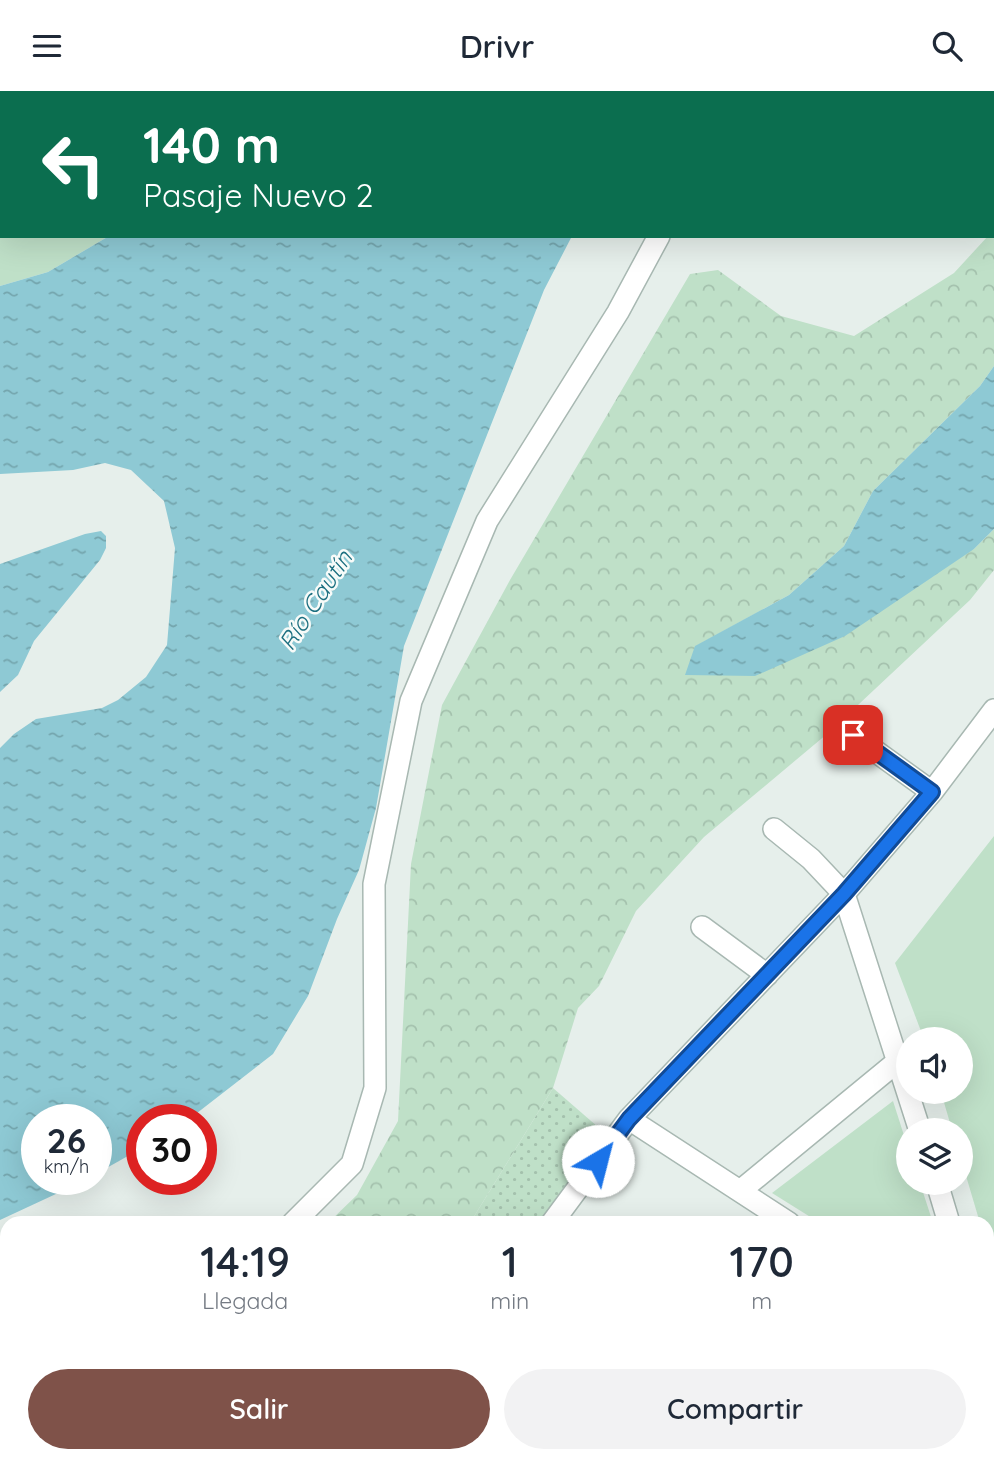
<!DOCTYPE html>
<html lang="es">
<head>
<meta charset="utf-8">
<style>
  :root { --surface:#fff; --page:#f2f2f3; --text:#1f2937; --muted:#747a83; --accent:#7f5249 }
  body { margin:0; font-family:Quicksand,sans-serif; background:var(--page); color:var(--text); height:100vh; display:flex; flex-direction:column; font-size:26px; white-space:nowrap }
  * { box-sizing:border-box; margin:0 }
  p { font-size:23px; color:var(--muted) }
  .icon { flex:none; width:38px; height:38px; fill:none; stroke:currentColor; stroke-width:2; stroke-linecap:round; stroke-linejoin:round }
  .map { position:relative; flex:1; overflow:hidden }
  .side { position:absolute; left:0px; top:1125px; width:994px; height:247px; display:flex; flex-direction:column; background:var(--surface); border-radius:21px 21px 0 0; box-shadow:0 7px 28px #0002 }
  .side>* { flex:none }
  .hud { position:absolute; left:0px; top:0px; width:994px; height:147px; box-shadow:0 7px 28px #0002; background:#0b6e4f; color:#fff; overflow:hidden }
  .fabs { position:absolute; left:896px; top:936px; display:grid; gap:14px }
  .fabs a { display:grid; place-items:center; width:77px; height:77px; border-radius:50%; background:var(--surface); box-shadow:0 7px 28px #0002; font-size:35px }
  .speed { position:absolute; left:21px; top:1013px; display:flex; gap:14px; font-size:35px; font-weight:700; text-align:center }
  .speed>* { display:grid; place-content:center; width:91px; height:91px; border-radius:50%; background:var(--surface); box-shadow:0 7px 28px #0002; line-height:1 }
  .speed small { font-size:18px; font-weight:400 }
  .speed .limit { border:10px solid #d22; background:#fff; color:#111 }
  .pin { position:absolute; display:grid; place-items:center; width:60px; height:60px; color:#fff; margin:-30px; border-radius:14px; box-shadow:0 4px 10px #0006 }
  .me { position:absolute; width:77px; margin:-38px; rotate:37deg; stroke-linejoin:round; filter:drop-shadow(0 0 5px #0008) }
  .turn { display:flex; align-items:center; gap:24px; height:147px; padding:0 28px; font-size:32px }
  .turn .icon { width:91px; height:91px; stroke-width:2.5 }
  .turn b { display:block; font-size:49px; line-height:60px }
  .eta { display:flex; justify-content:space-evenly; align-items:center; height:119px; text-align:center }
  .eta b { font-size:42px; font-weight:600; line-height:49px }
  .button { display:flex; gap:14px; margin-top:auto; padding:14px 28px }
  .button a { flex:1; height:80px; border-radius:42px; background:var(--accent); color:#fff; font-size:28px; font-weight:600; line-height:80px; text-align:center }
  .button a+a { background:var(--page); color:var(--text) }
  header { display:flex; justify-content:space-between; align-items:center; height:91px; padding:0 28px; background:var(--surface); font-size:32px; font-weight:600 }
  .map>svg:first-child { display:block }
</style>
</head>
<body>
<header><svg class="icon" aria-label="menu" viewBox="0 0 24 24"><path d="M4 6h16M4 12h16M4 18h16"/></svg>Drivr<svg class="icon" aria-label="search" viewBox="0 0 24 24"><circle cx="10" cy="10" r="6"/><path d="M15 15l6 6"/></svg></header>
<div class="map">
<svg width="994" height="1371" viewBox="0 0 994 1371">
  <defs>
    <pattern id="forest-crowns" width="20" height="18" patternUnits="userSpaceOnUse" patternTransform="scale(1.75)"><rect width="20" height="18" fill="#bfe0c8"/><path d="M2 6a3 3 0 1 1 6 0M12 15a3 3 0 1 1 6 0" fill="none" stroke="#a4c1ad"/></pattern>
    <pattern id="park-dots" width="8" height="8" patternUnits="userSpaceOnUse" patternTransform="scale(1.75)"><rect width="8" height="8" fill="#bfe0c8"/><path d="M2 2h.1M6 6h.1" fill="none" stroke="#a4c1ad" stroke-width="1.8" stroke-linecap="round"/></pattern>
    <pattern id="water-ripples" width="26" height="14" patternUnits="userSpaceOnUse" patternTransform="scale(1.75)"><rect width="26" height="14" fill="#8ec9d4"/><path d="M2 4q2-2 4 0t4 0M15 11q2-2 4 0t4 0" fill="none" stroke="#74a5ad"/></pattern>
  </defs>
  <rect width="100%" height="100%" fill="#e6efeb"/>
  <path fill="#bfe0c8" d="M0 0H310L2 2V145H109L48 181 0 195Z
    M994 745V1177L987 1154V1132H980L961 1068V1040L952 1039 941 1001H961V948H924L895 872Z
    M893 1010 908 1057V1092H920L933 1132H820L772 1102Z"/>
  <path fill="url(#forest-crowns)" d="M994 138V275L980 295 873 400 844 455 789 504 696 555 974 458 994 438V479L970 509 827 643 704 746 636 820 599 895 578 917 553 997 470 1132H328L357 1104 398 1030 411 773 442 614 510 489 690 183 718 179 781 225 854 245 954 182 988 145H992Z
    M0 1334 7 1335V1365H150L149 1371H0Z
    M207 1365H360L353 1371H207Z"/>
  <path fill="url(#park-dots)" d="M553 997 613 1049 552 1132H470Z"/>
  <path fill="url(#water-ripples)" d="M310 0H682L308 2Z
    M109 145H572L544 199 404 555 376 717 359 779 337 828 308 905 273 963 188 1029H142V1057L96 1083V1029H37V1088L86 1089 0 1129V657L14 643 36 628 102 617 118 609 146 586 167 554 175 457 164 410 131 379 105 372 73 379 0 383V195L48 181Z
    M994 275V438L974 458 845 545 755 585 685 584 695 555 789 504 844 455 873 400 980 295Z
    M101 440 106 445V457L100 469 34 550 18 584 0 601V473L85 443Z
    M150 1365H207V1371H149Z"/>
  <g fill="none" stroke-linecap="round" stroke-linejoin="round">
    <g stroke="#a8b8b2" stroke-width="24">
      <path id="minor" d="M849 2 852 0
        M853 644 932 701
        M774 738 811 768 844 803 920 1040
        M702 836 767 884
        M629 1028 789 1132
        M937 1092 949 1132
        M740 1100 898 970
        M293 1132 352 1073 375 997 374 793 411 610 487 430 618 221 659 145
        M552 1132 629 1028 844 803 932 701 994 619
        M987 1251 994 1276
        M0 1318H7
        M653 1365 662 1371
        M905 1365 914 1371
        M416 1371 419 1365"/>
    </g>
    <use href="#minor" stroke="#fff" stroke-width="21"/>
  </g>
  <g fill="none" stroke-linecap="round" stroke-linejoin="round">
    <g stroke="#114b97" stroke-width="18">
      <path id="route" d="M598 1070 629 1028 844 803 932 701 853 644"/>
    </g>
    <use href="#route" stroke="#1a73e8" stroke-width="12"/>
  </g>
  <g text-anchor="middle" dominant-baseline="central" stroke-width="5" stroke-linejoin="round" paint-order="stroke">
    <g font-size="24" font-style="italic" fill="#1c6f80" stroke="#f7fbf9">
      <text transform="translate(315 509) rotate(-57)">Río Cautín</text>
    </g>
  </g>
</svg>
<div class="fabs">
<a><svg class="icon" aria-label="sound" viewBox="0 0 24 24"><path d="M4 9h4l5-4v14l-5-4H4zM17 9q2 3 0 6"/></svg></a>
<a><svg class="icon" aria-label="layers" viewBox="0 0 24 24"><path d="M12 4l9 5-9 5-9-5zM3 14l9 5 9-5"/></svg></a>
</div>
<div class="speed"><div>26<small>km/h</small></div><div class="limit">30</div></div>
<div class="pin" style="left:853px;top:644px;background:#d93025"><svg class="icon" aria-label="arrive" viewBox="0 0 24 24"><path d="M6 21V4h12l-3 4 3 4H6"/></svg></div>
<svg class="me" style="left:598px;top:1070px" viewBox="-20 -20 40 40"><circle r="19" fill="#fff"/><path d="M0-13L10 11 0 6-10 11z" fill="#1a73e8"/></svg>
<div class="hud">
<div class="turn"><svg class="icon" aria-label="left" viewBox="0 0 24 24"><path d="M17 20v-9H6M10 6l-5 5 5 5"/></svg><div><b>140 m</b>Pasaje Nuevo 2</div></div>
</div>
<section class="side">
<div class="eta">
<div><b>14:19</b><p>Llegada</p></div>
<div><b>1</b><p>min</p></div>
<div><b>170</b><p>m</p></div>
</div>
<div class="button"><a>Salir</a><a>Compartir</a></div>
</section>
</div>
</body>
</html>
